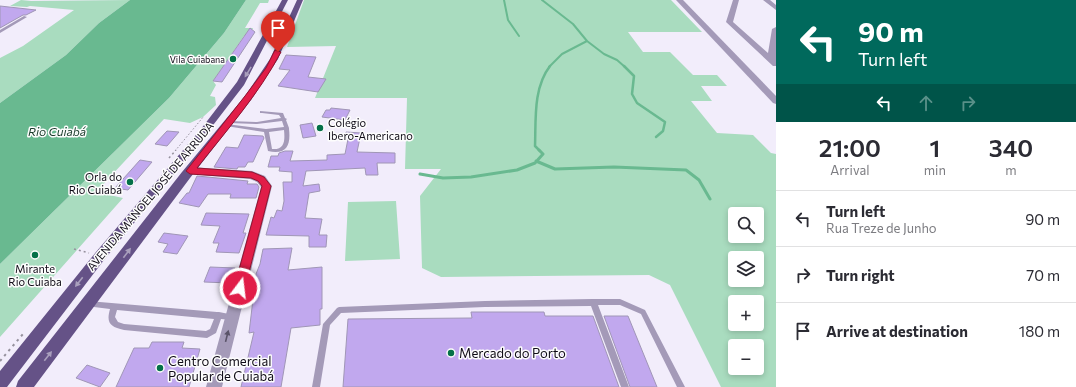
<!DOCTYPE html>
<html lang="en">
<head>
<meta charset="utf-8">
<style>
  :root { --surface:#fff; --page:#f2f2f3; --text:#2b2b33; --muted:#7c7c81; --line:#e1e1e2 }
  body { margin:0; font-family:Commissioner,sans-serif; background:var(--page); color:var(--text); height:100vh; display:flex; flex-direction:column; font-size:15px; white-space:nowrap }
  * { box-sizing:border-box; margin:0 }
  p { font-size:13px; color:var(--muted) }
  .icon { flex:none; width:22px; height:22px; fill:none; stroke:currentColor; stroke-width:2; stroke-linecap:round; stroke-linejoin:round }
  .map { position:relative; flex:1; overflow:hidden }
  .sheet { display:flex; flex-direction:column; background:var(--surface); width:300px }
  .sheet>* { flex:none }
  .top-card { background:#00695c; color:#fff; overflow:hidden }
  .tools { position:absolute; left:728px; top:207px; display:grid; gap:8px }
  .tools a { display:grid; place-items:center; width:36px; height:36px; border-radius:4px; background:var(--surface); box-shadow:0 2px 6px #0003; font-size:20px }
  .pin { position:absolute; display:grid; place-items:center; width:34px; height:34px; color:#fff; margin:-41px -17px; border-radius:50% 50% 50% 0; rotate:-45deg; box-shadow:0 0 4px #0007 }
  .pin .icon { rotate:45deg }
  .me { position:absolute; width:44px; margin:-22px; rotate:15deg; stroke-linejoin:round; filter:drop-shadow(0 0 3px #0008) }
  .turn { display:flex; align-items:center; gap:14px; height:84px; padding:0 16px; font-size:18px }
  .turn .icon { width:52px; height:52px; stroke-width:2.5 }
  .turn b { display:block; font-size:28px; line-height:34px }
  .lanes { display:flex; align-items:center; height:38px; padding:0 16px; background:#0003; justify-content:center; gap:20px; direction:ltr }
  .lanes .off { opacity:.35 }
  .eta { display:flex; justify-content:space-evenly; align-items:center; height:68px; text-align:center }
  .eta b { font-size:24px; font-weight:600; line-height:28px }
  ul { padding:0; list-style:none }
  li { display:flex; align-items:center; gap:12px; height:56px; padding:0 16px; border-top:1px solid var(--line) }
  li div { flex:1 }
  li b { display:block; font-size:15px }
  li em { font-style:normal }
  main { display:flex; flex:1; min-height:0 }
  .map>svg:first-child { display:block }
</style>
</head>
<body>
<main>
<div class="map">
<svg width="776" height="387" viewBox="0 0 776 387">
  <rect width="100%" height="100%" fill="#f2edfb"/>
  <path fill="#a9dcbf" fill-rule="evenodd" d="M21 0 31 1 130 0 99 23 66 55 0 103V58L23 46 74 10 30 6 27 7 10 6Z
    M246 0H269L268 3H260L245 28H253L249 36H244L213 81 216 85 210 96 215 97 216 105 203 117 190 123 164 119 96 192 123 198 0 337V264L169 98 224 33Z
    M304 0H671L702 32H628L643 52H670L693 75H717L727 86H701L712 101H691L717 133 753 135 771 153 776 154V387H721L670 285 649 275 441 277 422 268 420 196 441 169H405L407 98H315L336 46 287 47ZM735 214H757V236H735ZM735 258H757V280H735ZM735 302H757V324H735ZM735 346H757V368H735Z
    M396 201 400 259 345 261 348 202Z"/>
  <path fill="#69b990" d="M130 0H246L224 33 169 98 0 264V103L66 55 99 23Z"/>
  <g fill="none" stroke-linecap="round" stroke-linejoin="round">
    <path stroke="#69b990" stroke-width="2" d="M504 0 508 20 519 36
      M542 0 573 24 587 41 562 54 549 67
      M587 41 604 54 617 60 625 67"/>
    <path stroke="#69b990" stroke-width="2.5" d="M624 66 634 76 632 94 637 103 665 122 663 131 656 137
      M540 151 535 146C536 120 533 88 550 66"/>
    <path stroke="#69b990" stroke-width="3" d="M536 161 555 169 614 167 686 170 699 180 710 199
      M420 174 443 178 471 177 517 170 535 163 543 154 539 150"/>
  </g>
  <path fill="#c1a8ee" stroke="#a096b6" d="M0 6 36 10 26 15H23L0 28Z
    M250 28 255 32 222 82 213 81Z
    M286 55 316 57 308 77 326 79 318 92 278 86 290 70 279 69Z
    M331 108 350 110 345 120 322 117 326 110H330Z
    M312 123 316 136 303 138 300 125Z
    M167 131 179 132 167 146 155 144Z
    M346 132 361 133 357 152 395 153V163H377L378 175H366L365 168 306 171 303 186 319 184 320 191 309 193 305 218 322 219 319 235H327L326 247H309V236L266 235 271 217 274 218 277 210 282 211 284 201 283 182H292V172L279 171 280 167H268L271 156H278L279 153 285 151H293L290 161 327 160V155L345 154 348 139H344Z
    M244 135 263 136 264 138 253 162H248L245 167H238L237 169 214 167 226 147 238 148Z
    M140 160 152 162 128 190 115 188Z
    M197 176 248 181 247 184H257L259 187 256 198H230L231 194H208L199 207 179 203 187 193H189Z
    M206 213 249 214 243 233H246L239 253 216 252 219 243H213L220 226 201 225Z
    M164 233 188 236 177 254 163 252 168 244 158 242Z
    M292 248 288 270 322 267V309H320V325L291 328 281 387H241L254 332 249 333 256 274 260 264 263 249Z
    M210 267 235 268 229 283 204 282Z
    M471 312H544L545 316H593L619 387H343L348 319 472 318Z
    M604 316H628L657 387H630Z
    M152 342H184L182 348 200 349 189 387H116L134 348H149Z
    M87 365 110 373 100 387 76 378Z"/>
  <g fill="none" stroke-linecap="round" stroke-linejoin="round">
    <path stroke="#95919d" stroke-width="1" stroke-dasharray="1.5 2" stroke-linecap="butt" d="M175 151 204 116"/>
    <path stroke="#95919d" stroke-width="1.5" stroke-dasharray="2 3" stroke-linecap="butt" d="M169 158 176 150
      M74 249 89 253"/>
    <path stroke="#95919d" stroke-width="2" stroke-dasharray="2.5 4" stroke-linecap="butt" d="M0 361 23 334"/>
    <path fill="#a49ab8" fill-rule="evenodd" d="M24 16 27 17 0 33V30Z
      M260 111 283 113 285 118 287 119 286 120 289 128V129C291 146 286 155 268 151L264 132 226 126 224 125 226 124 266 129 284 127 282 121 257 124 229 123 227 122 229 121 257 122 281 118 279 115 262 113H260ZM284 130C285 140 285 150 272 149L269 132Z
      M592 299H620L645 310 685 387H677L641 314 620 305H598L629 387H621L591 306 485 307 341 313 330 325 320 387H312L323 324 337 308 339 307 485 301Z
      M88 301 217 312H219L234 315 235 317 234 319 232 320 221 319 216 333 207 338 124 330C110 327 106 323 110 309L86 306 85 304 86 302ZM117 310 214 319 210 329 206 331 124 324 118 322 115 317Z"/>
    <path fill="#a49ab8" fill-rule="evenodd" d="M733 0H739L733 22 768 53 772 29 776 27V66H773L726 22Z
      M763 0H770L776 5V10Z
      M190 167 252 171 265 176 272 186 222 387H206L261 187 257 182 250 179 186 174 185 171 186 168Z"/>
    <path fill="#a49ab8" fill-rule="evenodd" d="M676 0H683L776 96V104L773 103Z"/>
    <path fill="#655287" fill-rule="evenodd" d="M282 0H288L244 85 207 133 104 260 7 387H0V371L96 252 201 129 237 82Z
      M297 0H303L278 59 251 100 190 178 34 387H16L18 381 182 172 245 96 270 59Z"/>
  </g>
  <defs><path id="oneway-solid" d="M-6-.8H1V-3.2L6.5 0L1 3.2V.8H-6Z"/></defs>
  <g fill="#a99fbc">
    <use href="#oneway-solid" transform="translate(248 72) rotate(121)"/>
    <use href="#oneway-solid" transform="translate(127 253) rotate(-53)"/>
    <use href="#oneway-solid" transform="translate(79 282) rotate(128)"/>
    <use href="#oneway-solid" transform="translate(48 356) rotate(-52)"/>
  </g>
  <use fill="#5a5368" href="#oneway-solid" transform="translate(227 336) rotate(-76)"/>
  <path fill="#e11d48" stroke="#92132f" d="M275 50 281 52C259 94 226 131 197 168L252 172 264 177 271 186 245 288 243 291 240 292 236 291 234 288 262 186 258 181 251 178 190 174 186 171 245 96 266 68Z"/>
  <g fill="#047048" stroke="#fdfdfd" stroke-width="1.5">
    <circle cx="233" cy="59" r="4"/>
    <circle cx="320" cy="128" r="4"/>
    <circle cx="130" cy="182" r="4"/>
    <circle cx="35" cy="255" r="4"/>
    <circle cx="451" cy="353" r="4"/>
    <circle cx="160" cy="368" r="4"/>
  </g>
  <g text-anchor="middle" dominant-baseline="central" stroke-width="3" stroke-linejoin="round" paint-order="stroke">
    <g font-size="9" fill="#100c17" stroke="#fdfdfd" text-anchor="end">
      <text x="225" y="59">Vila Cuiabana</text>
    </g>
    <g font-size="11" fill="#100c17" stroke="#fdfdfd" text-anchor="start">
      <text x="328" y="122">Colégio<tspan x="328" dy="13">Ibero-Americano</tspan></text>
      <text x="122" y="176" text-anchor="end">Orla do<tspan x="122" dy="13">Rio Cuiabá</tspan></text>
      <text x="35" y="268" text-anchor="middle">Mirante<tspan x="35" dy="13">Rio Cuiaba</tspan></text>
    </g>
    <g font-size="11" fill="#100c17" stroke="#fdfdfd">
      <text transform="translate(150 196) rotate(-50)">AVENIDA MANOEL JOSÉ DE ARRUDA</text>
    </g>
    <g font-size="12" font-style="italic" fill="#193c2b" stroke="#fdfdfd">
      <text x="57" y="131">Rio Cuiabá</text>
    </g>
    <g font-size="13" fill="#100c17" stroke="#fdfdfd" text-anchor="start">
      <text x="459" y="353">Mercado do Porto</text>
      <text x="168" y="361">Centro Comercial<tspan x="168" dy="15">Popular de Cuiabá</tspan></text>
    </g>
  </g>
</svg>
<div class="tools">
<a><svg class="icon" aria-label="search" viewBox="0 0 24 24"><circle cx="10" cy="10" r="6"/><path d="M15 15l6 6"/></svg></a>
<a><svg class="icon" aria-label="layers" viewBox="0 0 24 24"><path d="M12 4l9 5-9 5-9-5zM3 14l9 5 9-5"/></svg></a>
<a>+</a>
<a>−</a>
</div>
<div class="pin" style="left:278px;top:52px;background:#d93025"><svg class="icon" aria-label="arrive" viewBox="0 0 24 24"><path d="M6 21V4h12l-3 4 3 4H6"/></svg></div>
<svg class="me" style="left:240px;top:288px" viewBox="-20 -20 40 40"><circle r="17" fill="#e11d48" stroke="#fff" stroke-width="3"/><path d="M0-11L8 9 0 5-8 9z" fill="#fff"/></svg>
</div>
<section class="sheet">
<div class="top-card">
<div class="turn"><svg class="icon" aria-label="left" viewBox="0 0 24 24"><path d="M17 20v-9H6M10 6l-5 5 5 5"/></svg><div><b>90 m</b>Turn left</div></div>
<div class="lanes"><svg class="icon" aria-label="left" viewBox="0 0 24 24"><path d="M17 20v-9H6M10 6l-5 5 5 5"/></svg><svg class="icon off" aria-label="ahead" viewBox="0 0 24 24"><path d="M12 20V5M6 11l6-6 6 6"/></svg><svg class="icon off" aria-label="right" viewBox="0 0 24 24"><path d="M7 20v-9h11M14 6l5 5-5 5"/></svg></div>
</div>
<div class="eta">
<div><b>21:00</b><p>Arrival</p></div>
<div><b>1</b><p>min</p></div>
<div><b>340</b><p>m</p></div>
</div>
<ul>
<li><svg class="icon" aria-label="left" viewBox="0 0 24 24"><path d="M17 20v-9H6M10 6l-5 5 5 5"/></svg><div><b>Turn left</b><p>Rua Treze de Junho</p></div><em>90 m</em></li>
<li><svg class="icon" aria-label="right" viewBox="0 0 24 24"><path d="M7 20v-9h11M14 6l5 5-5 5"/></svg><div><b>Turn right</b></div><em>70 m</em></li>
<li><svg class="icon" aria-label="arrive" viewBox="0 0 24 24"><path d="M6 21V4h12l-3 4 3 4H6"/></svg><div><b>Arrive at destination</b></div><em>180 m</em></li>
</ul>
</section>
</main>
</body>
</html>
